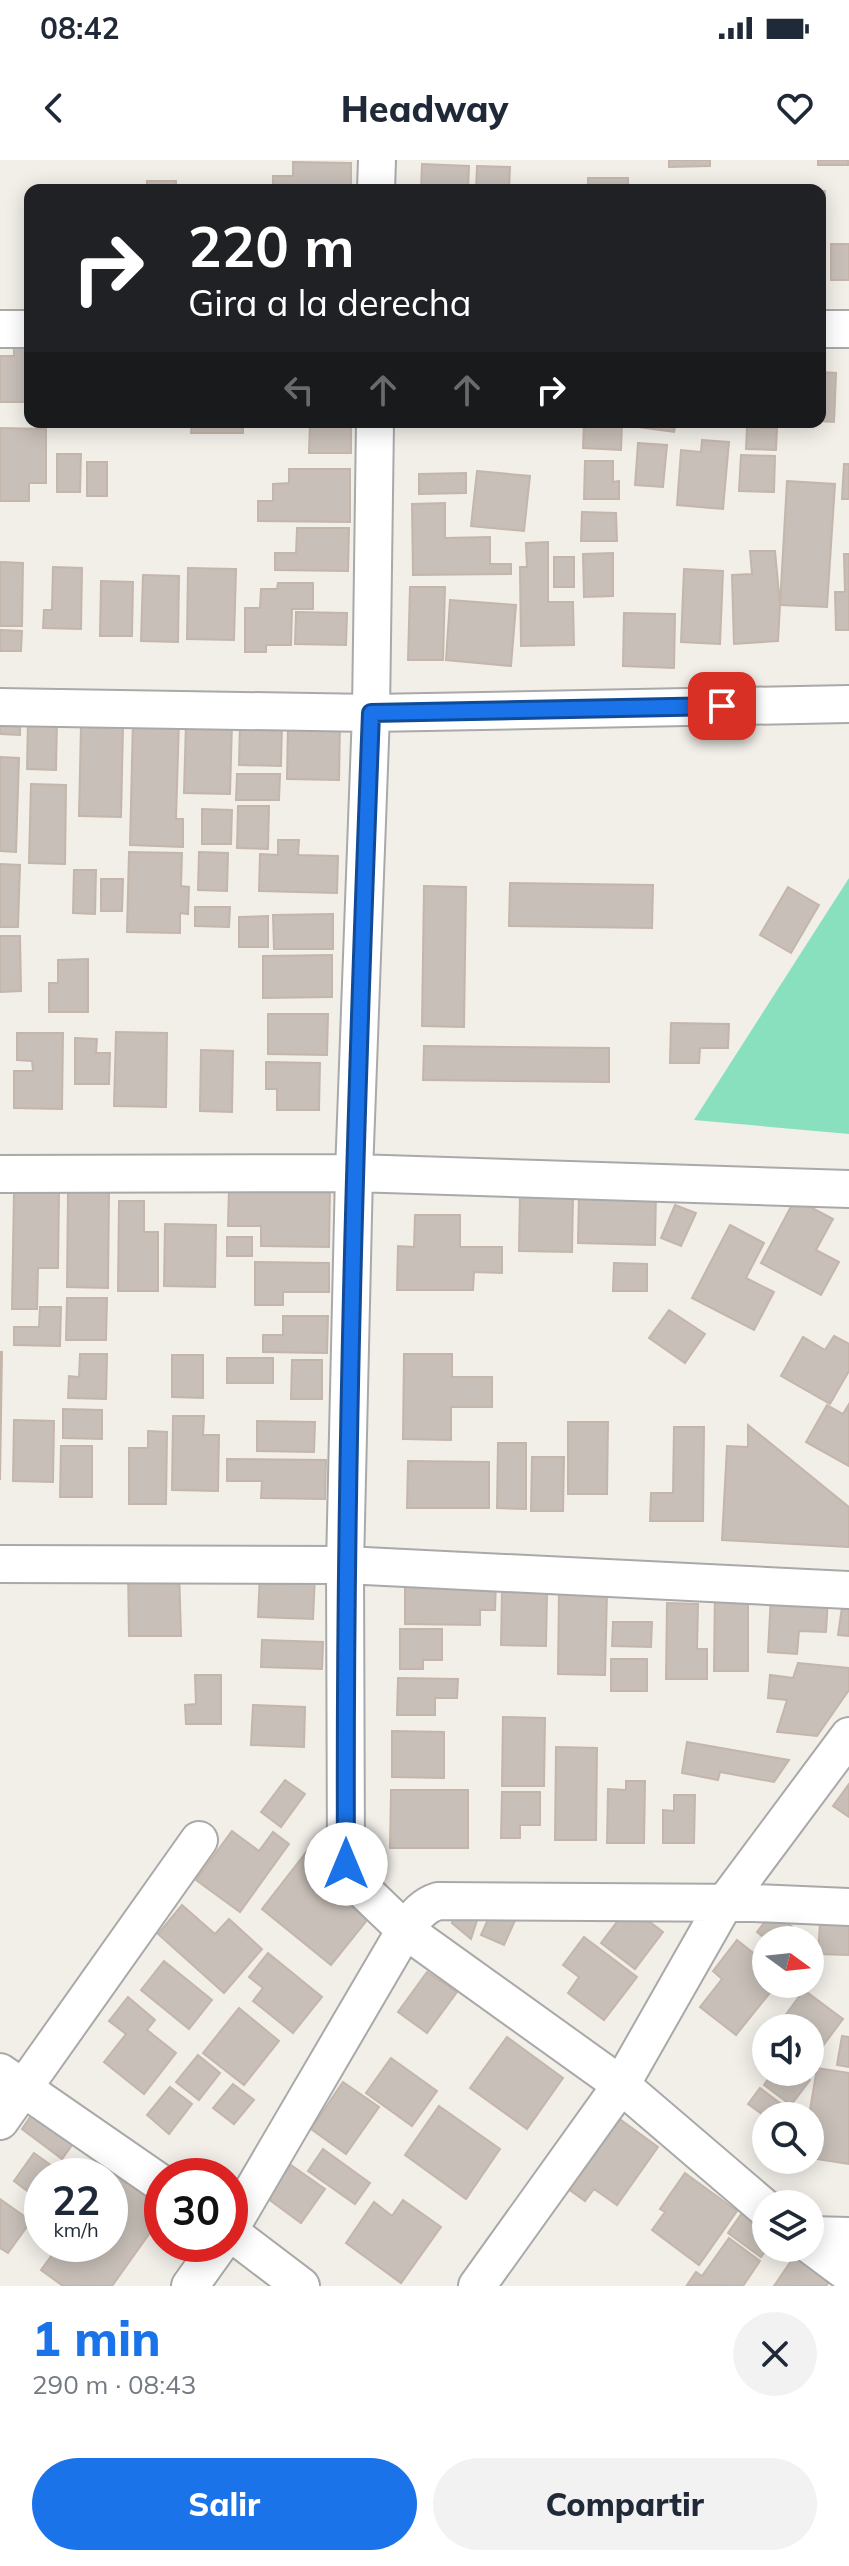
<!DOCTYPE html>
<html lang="es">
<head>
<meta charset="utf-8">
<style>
  :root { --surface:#fff; --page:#f2f2f3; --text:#1f2937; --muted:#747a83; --accent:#1a73e8 }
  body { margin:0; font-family:Mulish,sans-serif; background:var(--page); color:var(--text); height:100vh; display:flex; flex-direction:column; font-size:30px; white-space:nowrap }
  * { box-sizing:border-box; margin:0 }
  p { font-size:26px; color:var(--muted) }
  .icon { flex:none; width:44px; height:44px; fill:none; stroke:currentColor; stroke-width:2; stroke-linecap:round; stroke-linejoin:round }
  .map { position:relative; height:2126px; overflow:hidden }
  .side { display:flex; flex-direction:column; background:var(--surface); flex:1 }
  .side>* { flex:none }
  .banner { position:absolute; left:24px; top:24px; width:802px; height:244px; border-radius:16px; box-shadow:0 4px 20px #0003; background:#202124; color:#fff; overflow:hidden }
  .needle { width:52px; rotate:105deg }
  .fabs { position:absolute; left:752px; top:1766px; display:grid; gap:16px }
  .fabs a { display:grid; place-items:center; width:72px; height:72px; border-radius:50%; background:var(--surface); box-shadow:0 4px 20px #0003; font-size:40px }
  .speed { position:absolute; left:24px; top:1998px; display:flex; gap:16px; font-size:40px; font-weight:700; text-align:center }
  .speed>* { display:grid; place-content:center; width:104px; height:104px; border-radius:50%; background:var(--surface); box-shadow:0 4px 20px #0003; line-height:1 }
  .speed small { font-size:20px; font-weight:400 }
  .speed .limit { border:12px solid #d22; background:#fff; color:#111 }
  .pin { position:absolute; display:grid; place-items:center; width:68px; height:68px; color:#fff; margin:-34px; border-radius:16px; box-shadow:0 4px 12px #0006 }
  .me { position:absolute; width:88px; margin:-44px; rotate:0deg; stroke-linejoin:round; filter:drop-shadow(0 0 6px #0008) }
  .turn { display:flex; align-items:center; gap:28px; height:168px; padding:0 32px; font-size:36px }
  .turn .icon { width:104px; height:104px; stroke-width:2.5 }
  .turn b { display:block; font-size:56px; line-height:68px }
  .lanes { display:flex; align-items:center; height:76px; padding:0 32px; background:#0003; justify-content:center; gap:40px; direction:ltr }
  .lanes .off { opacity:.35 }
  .round { display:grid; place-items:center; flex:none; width:84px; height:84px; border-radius:42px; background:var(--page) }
  .overview { display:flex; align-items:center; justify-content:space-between; height:136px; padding:0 32px }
  h1 { font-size:48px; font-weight:800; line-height:60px; color:var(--accent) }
  .cta { display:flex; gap:16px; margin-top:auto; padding:16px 32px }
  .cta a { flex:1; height:92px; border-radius:48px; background:var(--accent); color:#fff; font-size:32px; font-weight:800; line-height:92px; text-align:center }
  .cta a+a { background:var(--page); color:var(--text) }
  .status { display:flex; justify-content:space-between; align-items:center; height:56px; padding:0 40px; background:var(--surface); direction:ltr }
  .status svg { height:22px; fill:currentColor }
  header { display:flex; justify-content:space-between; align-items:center; height:104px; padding:0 32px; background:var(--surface); font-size:36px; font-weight:800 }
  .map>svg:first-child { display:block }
</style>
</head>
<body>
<div class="status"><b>08:42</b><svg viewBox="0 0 49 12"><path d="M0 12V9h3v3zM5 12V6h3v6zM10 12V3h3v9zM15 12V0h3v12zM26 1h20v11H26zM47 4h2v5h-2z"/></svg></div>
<header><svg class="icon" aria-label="back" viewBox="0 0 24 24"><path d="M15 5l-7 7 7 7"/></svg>Headway<svg class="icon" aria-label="heart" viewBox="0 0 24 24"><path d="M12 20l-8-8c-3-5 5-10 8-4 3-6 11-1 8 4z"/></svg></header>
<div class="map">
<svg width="849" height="2126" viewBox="0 0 849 2126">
  <rect width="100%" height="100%" fill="#f2efe9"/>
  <path fill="#88e0be" d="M849 718V974L694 960Z"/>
  <path fill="#c7bfb8" stroke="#c4b6ab" stroke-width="2" d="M669 0H710V6L669 7Z
    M818 0H848V5H818Z
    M293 2 351 3V30H273V16H293Z
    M422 4 469 6 468 30H421Z
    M477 6 510 7 509 30H476Z
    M588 18H628V30H588Z
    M147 21H176V30H147Z
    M89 27H134V30H89Z
    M727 28H769V30H727Z
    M820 31H825V102H820Z
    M27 45H30V96H27Z
    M831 84H849V120H831Z
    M14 176H30V242H0V196H14Z
    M820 212 836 213 834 262 820 261Z
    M192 262H243V273H191Z
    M310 262H351V293H309Z
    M584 262H622L621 290 583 288Z
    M631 262H676L674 272 630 266Z
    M747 267 777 268 776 290 746 289Z
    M0 268 46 269V323H29V341H0Z
    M702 280 729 282 723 349 677 345 681 290 701 292Z
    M638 283 667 285 663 327 635 325Z
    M57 294H81L80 332H57Z
    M741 295 775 296 774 332 739 331Z
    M585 301H613V322L619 321V339H584Z
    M87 302H107V336H87Z
    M844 304H849V339H842Z
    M289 309H350V362L258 361V341H273V324L289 323Z
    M477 311 530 316 524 371 471 366Z
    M466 313V333L419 334V314Z
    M787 321 835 324 827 447 780 445Z
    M445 343V378L490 377V404H511V414L413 415 412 344Z
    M582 352 616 353 617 381H581Z
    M297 368H349L348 411 275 410V393H296Z
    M548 382V442H573L574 485 521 486 520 407H527L526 383Z
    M750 391H775L780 445 778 481 734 484 732 415 752 414Z
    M613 393V436L584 437 583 394Z
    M844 394H849V470H836L835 432H845Z
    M554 397H574V427H554Z
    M0 402 23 403 22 466H0Z
    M53 407 82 408 81 469 43 468 44 450H52Z
    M188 408 236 409 234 480 187 479Z
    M684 409 723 411 720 484 681 482Z
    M143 415 179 416 178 482 141 481Z
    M101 421 133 422 132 476H100Z
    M278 423H313V449H292L291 485H266V492H245V448H260L261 429H277Z
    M410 427H445L443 500H408Z
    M450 440 516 445 511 506 446 500Z
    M296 452 347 453 346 485 295 484Z
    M624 453 675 454 674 508 623 506Z
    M0 470 22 471 21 491H0Z
    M0 551 20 552V575L0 574Z
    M28 558 57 559 56 610 27 609Z
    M133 560H179L176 659H183V687L130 685Z
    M186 562 232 563 230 634 184 633Z
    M240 562 282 563 281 606 239 605Z
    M288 562 340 563 339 620 287 619Z
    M81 565 123 566 121 657 79 656Z
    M0 597 19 598 16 692 0 691Z
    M237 614H280L279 640H236Z
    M31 624 66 625 65 704 29 703Z
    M238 646H269L268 689 237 688Z
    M202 649 232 650 231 684H202Z
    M278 680H299L298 695 338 696 337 733 259 731 260 694 278 695Z
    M129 692 182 693 181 726 189 727 188 754 180 753V773L127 772Z
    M199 692 228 693 227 731 198 730Z
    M0 704 20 705 18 767H0Z
    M74 710H96L95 754 73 753Z
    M101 719H123L122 751H101Z
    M510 723 653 725 652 768 509 766Z
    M424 726 466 727 464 867 422 866Z
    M788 727 819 745 791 793 760 775Z
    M195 747H230L229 767 195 766Z
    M333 754V789H274L273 755Z
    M268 756V787H239V757Z
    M0 776H20L21 831 0 832Z
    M332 795V837L263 838V796Z
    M88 799V852H49V823H58V800Z
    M268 854H328L327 895 268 894Z
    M671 863 729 864 728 888H700L699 903H670Z
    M116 872 167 873 166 947 114 946Z
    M17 873H63L62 949 14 948V911H33L32 901 17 900Z
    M75 878 97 879 96 893H110L109 924H75Z
    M424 886 609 888V922L423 920Z
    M201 890 233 891 232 952 200 951Z
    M266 902 320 903 319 950H277V929H266Z
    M229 1028 330 1029 329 1087 261 1086V1066H228Z
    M68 1030H109L108 1128 67 1127Z
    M14 1031 59 1032 58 1108H38L37 1149H12Z
    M579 1032 656 1033 655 1085 578 1083Z
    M520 1035 573 1036 572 1092 519 1091Z
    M795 1039 833 1059 816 1090 839 1102 821 1135 761 1103Z
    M119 1041H144V1072H158V1131H118Z
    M675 1045 696 1053 681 1086 661 1078Z
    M415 1055H460V1087H502V1113L474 1112 473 1130H397L398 1086 414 1087Z
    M165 1064 216 1065 215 1127 164 1126Z
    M730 1065 764 1083 746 1118 774 1132 754 1170 692 1138Z
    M227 1077H252V1096H227Z
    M255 1102 329 1103V1132H283V1145H255Z
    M614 1103 647 1104V1131H613Z
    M67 1138H107L106 1180H66Z
    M40 1147H61L60 1186 14 1185V1167H39Z
    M669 1150 705 1174 685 1203 649 1178Z
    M283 1156H328L327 1193 263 1192V1175H283Z
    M834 1176 849 1184V1211L830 1244 781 1216 803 1177 825 1190Z
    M0 1192H2L0 1320Z
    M80 1194H107L106 1239 68 1238 69 1216 79 1217Z
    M404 1194H452V1217H492V1247H451V1280L403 1279Z
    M172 1195H203V1238L172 1237Z
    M227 1198H273V1223H227Z
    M292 1200H322V1239H291Z
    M849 1244V1306L806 1282 827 1245 843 1254Z
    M63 1249 102 1250V1279L63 1278Z
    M173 1256H204L203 1275H219L218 1331 172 1330Z
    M14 1260 54 1261 53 1322 13 1321Z
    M257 1261 315 1262 314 1292 257 1291Z
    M568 1262H608L607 1334H568Z
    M748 1265 849 1347V1387L722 1380 727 1286 748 1287Z
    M674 1267H704L703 1361H650L651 1333H673Z
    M148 1271 167 1272 166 1344H129V1288H148Z
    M498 1283H526V1349L497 1348Z
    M61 1286H92V1337H60Z
    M532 1297H564L563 1351H531Z
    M227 1299 326 1300 325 1339 261 1338 262 1321H227Z
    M408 1301 489 1302V1348H407Z
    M179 1408 181 1476H129L128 1409Z
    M260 1414 315 1415 313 1459 258 1457Z
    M496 1421 495 1450H480V1465L405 1464V1427H480Z
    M715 1427H748V1511H714Z
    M502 1431H547L546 1486 501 1485Z
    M559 1432 607 1433 605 1515 558 1514Z
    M844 1433H849V1476L838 1475Z
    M771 1435 828 1438 826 1472 799 1471 797 1494 768 1492Z
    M667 1443 698 1444 697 1489H707V1519H666Z
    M613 1462H652L651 1487 612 1486Z
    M400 1469H442V1500H423V1509H400Z
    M262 1480 323 1482 322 1509 261 1507Z
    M611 1499H647V1531H611Z
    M798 1503 849 1508V1530L817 1576 777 1572 787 1540 768 1538 770 1515 793 1518Z
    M195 1515H221V1564H186L185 1545 196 1544Z
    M398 1518 458 1519 457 1538H435V1555H397Z
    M253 1545 305 1547 304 1587 251 1585Z
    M503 1557 545 1558 544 1626H502Z
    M392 1571 444 1572V1618L392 1617Z
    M687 1582 789 1600 774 1622 720 1612 718 1620 682 1613Z
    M556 1587 597 1588 596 1680H555Z
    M285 1620 305 1634 281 1667 261 1652Z
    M626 1621H645L644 1683H607L608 1629 626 1630Z
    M849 1624V1657L833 1646Z
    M391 1630H468V1688H390Z
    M502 1632H540V1665H520V1678H501Z
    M674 1635H695L694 1683H663V1650L674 1651Z
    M232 1671 259 1691 273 1672 289 1684 240 1752 196 1720Z
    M311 1686 342 1711 328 1728 368 1759 331 1805 262 1749Z
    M182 1745 215 1774 229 1759 262 1789 224 1833 158 1774Z
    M494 1746 517 1756 504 1785 481 1775Z
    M629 1746 663 1772 635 1809 601 1783Z
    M821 1747 849 1748V1795L818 1794Z
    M454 1750 480 1751 471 1779 452 1763Z
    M773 1751 796 1770 789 1780H767L757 1772Z
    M584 1777 637 1817 604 1860 568 1833 579 1817 563 1805Z
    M737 1780 766 1803V1824H777L736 1875 700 1847 722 1819 713 1811Z
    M268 1793 322 1837 293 1873 253 1841 263 1828 249 1817Z
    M164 1801 212 1840 189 1869 141 1830Z
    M427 1812 457 1832 427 1873 398 1852Z
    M804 1830 843 1859 810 1903V1868H776Z
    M128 1837 155 1860 147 1870 176 1893 144 1934 104 1902 126 1874 109 1861Z
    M239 1848 279 1881 244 1925 203 1893Z
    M842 1876 849 1877V1907L837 1905Z
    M507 1877 563 1918 527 1969 470 1928Z
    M198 1895 220 1913 199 1940 176 1922Z
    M391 1898 437 1931 412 1966 366 1933Z
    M817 1908 849 1913V2004L810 1998 809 1956Z
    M773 1912H800L810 1920 791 1945 764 1925Z
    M343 1922 379 1947 346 1994 311 1969Z
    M233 1924 254 1940 234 1964 213 1948Z
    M170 1927 192 1944 169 1974 147 1955Z
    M760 1928 785 1947 779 1956 766 1957 748 1944Z
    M39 1944 80 1974 62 1999 22 1969Z
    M439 1946 500 1989 466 2039 405 1995Z
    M610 1952 658 1987 617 2045 594 2029 585 2041 560 2023Z
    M323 1989 370 2023 355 2044 308 2011Z
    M34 1993 66 2016H42V2042L14 2021Z
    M291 2005 325 2029 301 2063 267 2038Z
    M114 2009 162 2043V2056L112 2126H63L41 2110 60 2084H110L108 2016Z
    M685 2013 737 2051 699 2105 652 2070 665 2052 660 2049Z
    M0 2039 31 2061 8 2093 0 2088Z
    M403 2040 441 2067 401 2123 346 2083 374 2042 392 2056Z
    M749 2043 766 2055 768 2088 761 2097 728 2073Z
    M729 2078 760 2101 743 2126 687 2125 696 2112 702 2116Z
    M800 2088 836 2112 826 2126H774Z"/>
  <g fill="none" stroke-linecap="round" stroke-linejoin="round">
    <g stroke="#a9a9a9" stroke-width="40">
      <path id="minor" d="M376 30 377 0
        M0 169H30
        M820 169H849
        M375 262 371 553 354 1013 345 1405 346 1704 358 1725 405 1770 621 1925 766 2049
        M0 547 371 553 849 544
        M0 1014 354 1013 849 1029
        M0 1404 345 1405 849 1430
        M0 1912 162 2024
        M0 1961 199 1680
        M230 2069 405 1770C415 1757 422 1746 438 1741L754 1743 849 1747
        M230 2072 301 2126
        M810 2075 849 2076
        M810 2085 849 2114
        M190 2126 220 2084
        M477 2126 621 1925 724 1744 849 1576"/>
    </g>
    <use href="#minor" stroke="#fff" stroke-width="36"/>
  </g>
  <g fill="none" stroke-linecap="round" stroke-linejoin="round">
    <g stroke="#114b97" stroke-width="20">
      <path id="route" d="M346 1704C344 1320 356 937 371 553L722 546"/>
    </g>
    <use href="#route" stroke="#1a73e8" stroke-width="14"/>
  </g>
</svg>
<div class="fabs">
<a><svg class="needle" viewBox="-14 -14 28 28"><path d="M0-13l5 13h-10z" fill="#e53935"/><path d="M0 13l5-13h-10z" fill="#747a83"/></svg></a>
<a><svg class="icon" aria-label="sound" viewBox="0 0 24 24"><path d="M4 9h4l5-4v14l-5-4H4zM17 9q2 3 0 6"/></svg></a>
<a><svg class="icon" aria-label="search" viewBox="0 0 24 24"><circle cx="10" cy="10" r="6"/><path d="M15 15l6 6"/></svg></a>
<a><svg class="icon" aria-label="layers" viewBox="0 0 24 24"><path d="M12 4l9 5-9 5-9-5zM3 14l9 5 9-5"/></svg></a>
</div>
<div class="speed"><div>22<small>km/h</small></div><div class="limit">30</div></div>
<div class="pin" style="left:722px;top:546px;background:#d93025"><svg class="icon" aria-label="arrive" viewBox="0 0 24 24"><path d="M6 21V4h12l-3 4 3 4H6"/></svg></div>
<svg class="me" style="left:346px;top:1704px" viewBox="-20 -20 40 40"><circle r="19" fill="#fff"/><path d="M0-13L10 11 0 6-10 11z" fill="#1a73e8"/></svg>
<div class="banner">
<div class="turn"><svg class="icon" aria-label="right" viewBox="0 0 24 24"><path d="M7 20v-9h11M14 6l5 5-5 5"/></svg><div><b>220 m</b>Gira a la derecha</div></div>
<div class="lanes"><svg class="icon off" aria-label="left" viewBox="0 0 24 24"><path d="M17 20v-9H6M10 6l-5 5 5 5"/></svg><svg class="icon off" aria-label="ahead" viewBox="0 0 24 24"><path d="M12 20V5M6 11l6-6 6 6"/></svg><svg class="icon off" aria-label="ahead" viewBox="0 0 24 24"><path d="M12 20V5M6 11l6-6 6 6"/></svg><svg class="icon" aria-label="right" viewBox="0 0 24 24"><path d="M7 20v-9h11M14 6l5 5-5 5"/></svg></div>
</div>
</div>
<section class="side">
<div class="overview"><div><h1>1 min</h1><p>290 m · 08:43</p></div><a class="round"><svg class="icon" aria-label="close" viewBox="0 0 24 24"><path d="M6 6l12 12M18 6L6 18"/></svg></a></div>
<div class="cta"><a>Salir</a><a>Compartir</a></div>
</section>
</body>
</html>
